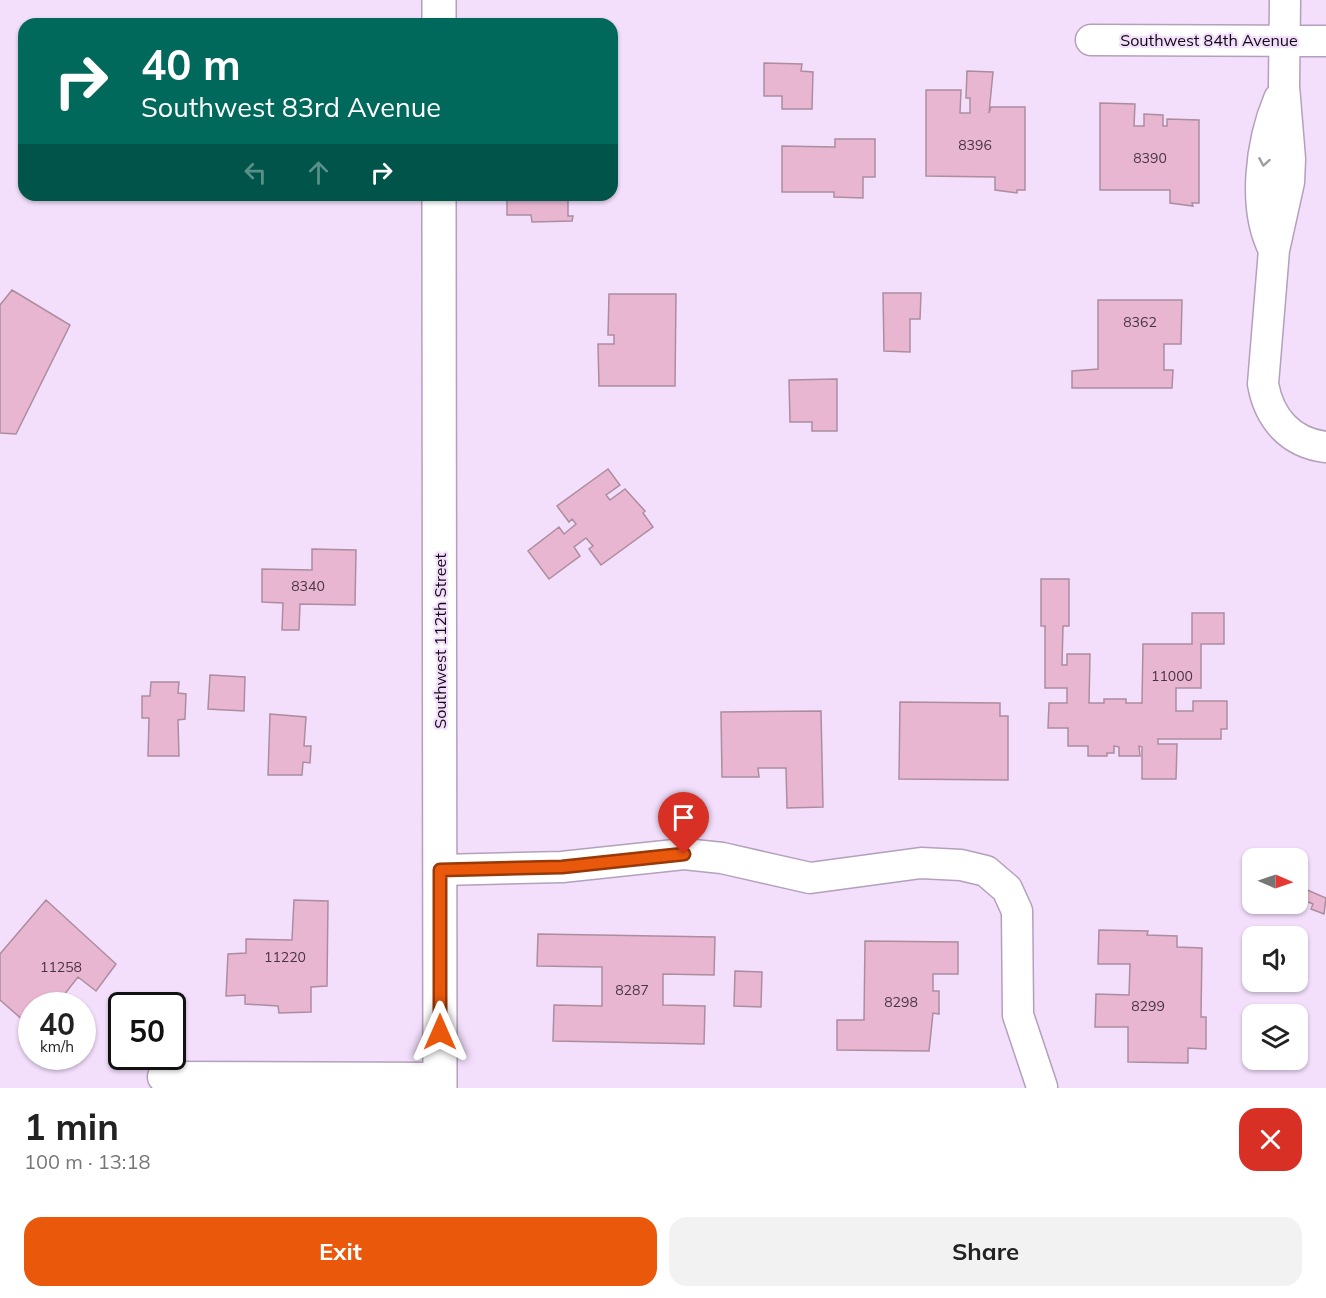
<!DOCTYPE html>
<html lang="en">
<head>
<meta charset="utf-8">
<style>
  :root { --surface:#fff; --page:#f2f2f2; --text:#222; --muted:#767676; --accent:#ea580c }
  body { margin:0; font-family:Mulish,sans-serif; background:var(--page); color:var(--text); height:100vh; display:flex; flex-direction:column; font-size:22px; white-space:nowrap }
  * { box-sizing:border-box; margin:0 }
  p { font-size:20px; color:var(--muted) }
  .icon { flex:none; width:33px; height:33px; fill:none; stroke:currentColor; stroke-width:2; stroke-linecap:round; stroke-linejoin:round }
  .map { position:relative; height:1088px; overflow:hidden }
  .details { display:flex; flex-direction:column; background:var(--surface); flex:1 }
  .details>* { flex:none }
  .hud { position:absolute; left:18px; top:18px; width:600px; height:183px; border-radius:18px; box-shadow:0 2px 4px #0004; background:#00695c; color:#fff; overflow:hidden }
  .needle { width:39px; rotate:92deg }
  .controls { position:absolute; left:1242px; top:848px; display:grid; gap:12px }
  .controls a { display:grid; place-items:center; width:66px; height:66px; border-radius:12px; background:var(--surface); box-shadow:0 2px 4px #0004; font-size:30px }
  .speed { position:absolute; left:18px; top:992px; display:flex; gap:12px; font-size:30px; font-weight:700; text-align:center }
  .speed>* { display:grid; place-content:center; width:78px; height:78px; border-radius:50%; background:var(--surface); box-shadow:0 2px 4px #0004; line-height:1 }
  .speed small { font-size:15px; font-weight:400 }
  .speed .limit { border:3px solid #111; border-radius:9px; background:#fff; color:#111 }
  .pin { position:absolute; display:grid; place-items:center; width:51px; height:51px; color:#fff; margin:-62px -26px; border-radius:50% 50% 50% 0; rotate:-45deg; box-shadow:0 0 6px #0007 }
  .pin .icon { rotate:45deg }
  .me { position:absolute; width:66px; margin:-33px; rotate:0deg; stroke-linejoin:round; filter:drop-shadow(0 0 4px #0008) }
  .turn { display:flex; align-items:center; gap:21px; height:126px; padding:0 24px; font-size:27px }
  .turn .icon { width:78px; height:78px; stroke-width:2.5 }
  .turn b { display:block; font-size:42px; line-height:51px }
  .lanes { display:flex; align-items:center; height:57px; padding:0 24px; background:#0003; justify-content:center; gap:30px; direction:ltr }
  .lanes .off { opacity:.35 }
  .round { display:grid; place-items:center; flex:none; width:63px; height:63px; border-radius:18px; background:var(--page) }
  .summary { display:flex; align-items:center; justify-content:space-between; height:102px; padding:0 24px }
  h1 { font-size:36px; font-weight:700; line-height:45px }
  .button { display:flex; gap:12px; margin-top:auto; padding:12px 24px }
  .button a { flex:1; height:69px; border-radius:18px; background:var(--accent); color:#fff; font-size:24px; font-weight:700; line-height:69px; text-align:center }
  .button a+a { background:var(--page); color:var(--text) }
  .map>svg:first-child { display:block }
</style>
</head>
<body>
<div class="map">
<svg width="1326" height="1088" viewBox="0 0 1326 1088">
  <rect width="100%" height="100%" fill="#f3dffc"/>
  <path fill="#e9b6d2" stroke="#ac8d9e" stroke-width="1.5" d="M764 63 802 64 801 71 813 72 812 109H782V96H764Z
    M967 71 993 72 989 113 991 107H1025V190H1017V193L995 190V177L926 176V90H961L960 113H970V98H966Z
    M1100 103 1135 104 1134 126H1144V114L1163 115V126H1167V119L1199 120V203H1192L1193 206 1170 203V190H1100Z
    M835 139H875V177H863V198L834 197V192H782V146L835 147Z
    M507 195H568V216H573L572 221 532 222 531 215H507Z
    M12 290 70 325 16 434 0 433V305Z
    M883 293H921L920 319H910V352L884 351Z
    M609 294H676L675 386H599L598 344H614V335H608Z
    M1098 300H1182L1181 344H1164V370H1173L1172 388H1072V371L1098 369Z
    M837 379V431H812V422H790L789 380Z
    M608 469 620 485 606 495 610 500 625 489 645 511 643 513 653 527 601 565 589 549 593 546 586 538 574 547 580 556 549 579 528 551 559 527 564 534 576 524 572 519 569 522 557 506Z
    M312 549 356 550 355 605 300 604 299 630H282L283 603 262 602V569L312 570Z
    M1041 579H1069V626H1063L1062 665H1067V654H1090L1089 703H1104V699H1126V703H1142L1143 644H1192V613H1224V644H1201V688H1176V711H1193V701H1227V729H1221V739H1158V744H1177L1176 779H1142V747L1139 746 1140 756H1119V747L1114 746V753H1107V756H1088V746H1068V728H1048L1049 703H1067V688H1045V626H1041Z
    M210 675 245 677 244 711 208 709Z
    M151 682H179L178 693 186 694 185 719 178 720 179 756H148L149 718H142V696H150Z
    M900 702 1000 703V716H1008V780L899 779Z
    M821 711 823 807 787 808 786 768H758L759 777H722L721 712Z
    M270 714 306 717 304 746H311L310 763 303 762 302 775H268Z
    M1298 886 1326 898 1324 914 1311 909 1313 904 1298 898Z
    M46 900 116 964 96 991 78 977 56 1005H32V1028L0 1000V954Z
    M294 900 328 901 327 986 311 987V1012L279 1013 278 1006 245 1004V995L226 996 228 954 246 953V939L292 940Z
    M1099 930 1148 931 1147 935 1177 936V947L1202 948 1201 1017H1206V1049L1188 1048V1063L1128 1062V1027H1095L1096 994 1129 995 1130 964H1098Z
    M538 934 715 937 714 975 663 974V1005L705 1006 704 1044 553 1041 554 1005 602 1006V967L537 966Z
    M865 941 958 942V974H933V991H939V1014L933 1013 929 1051 837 1050V1020H864Z
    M735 971 762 972 761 1007 734 1006Z"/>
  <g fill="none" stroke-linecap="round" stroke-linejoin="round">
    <g stroke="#b3a0bb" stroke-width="33">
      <path id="minor" d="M1285 0 1284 86 1290 159 1289 182 1274 250 1263 384C1269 418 1290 443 1326 447
        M1091 40 1326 41
        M1274 250C1252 208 1261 142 1279 99
        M440 870 562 867 684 854 722 858 810 878 921 863 961 865 986 871 1007 889 1017 911 1018 1015 1042 1087
        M163 1077 440 1078"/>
    </g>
    <g stroke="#b3a0bb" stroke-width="36">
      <path id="secondary" d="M439 24V0
        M439 195 440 1088"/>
    </g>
    <use href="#minor" stroke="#fff" stroke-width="30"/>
    <use href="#secondary" stroke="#fff" stroke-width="33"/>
  </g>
  <defs><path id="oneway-chevron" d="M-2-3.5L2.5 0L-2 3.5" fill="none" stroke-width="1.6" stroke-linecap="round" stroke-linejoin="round" transform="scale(1.5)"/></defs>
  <use stroke="#9f9da0" href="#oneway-chevron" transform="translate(1264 162) rotate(100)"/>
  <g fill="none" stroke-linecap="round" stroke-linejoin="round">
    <g stroke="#983908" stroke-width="15">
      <path id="route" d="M440 1032V870L562 867 684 854"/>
    </g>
    <use href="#route" stroke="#ea580c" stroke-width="10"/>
  </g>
  <g text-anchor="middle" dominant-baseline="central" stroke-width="4.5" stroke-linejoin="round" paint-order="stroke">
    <g font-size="14" fill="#463442">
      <text x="975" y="145">8396</text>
      <text x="1150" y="158">8390</text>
      <text x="1140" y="322">8362</text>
      <text x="308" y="586">8340</text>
      <text x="1172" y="676">11000</text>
      <text x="285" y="957">11220</text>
      <text x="61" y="967">11258</text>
      <text x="632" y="990">8287</text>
      <text x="901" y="1002">8298</text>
      <text x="1148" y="1006">8299</text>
    </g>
    <g font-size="16" fill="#0f0912" stroke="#f3dffc">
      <text x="1209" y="40">Southwest 84th Avenue</text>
      <text transform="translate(440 641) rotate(-90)">Southwest 112th Street</text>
    </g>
  </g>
</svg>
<div class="controls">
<a><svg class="needle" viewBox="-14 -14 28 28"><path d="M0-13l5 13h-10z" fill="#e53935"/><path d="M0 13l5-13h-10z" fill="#767676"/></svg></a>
<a><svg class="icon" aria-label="sound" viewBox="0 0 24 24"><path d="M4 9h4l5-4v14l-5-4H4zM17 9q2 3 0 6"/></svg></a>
<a><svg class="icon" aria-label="layers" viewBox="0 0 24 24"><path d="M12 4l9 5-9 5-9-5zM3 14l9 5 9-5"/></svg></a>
</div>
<div class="speed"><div>40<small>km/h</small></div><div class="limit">50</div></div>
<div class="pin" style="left:684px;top:854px;background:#d93025"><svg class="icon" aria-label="arrive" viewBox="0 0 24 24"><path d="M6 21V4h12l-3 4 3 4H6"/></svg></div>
<svg class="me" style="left:440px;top:1032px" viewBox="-20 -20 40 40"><path d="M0-17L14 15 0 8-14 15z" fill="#ea580c" stroke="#fff" stroke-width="4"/></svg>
<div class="hud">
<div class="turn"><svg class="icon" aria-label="right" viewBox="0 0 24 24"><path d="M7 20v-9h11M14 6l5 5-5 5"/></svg><div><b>40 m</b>Southwest 83rd Avenue</div></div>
<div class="lanes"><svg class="icon off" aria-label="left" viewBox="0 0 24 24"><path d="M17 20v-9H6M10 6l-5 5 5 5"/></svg><svg class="icon off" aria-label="ahead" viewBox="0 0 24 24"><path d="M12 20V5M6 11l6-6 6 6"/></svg><svg class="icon" aria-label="right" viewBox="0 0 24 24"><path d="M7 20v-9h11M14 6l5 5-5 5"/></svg></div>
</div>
</div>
<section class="details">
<div class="summary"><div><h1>1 min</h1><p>100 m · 13:18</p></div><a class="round" style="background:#d93025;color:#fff"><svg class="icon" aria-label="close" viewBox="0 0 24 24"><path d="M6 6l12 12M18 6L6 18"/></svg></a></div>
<div class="button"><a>Exit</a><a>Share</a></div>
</section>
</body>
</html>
